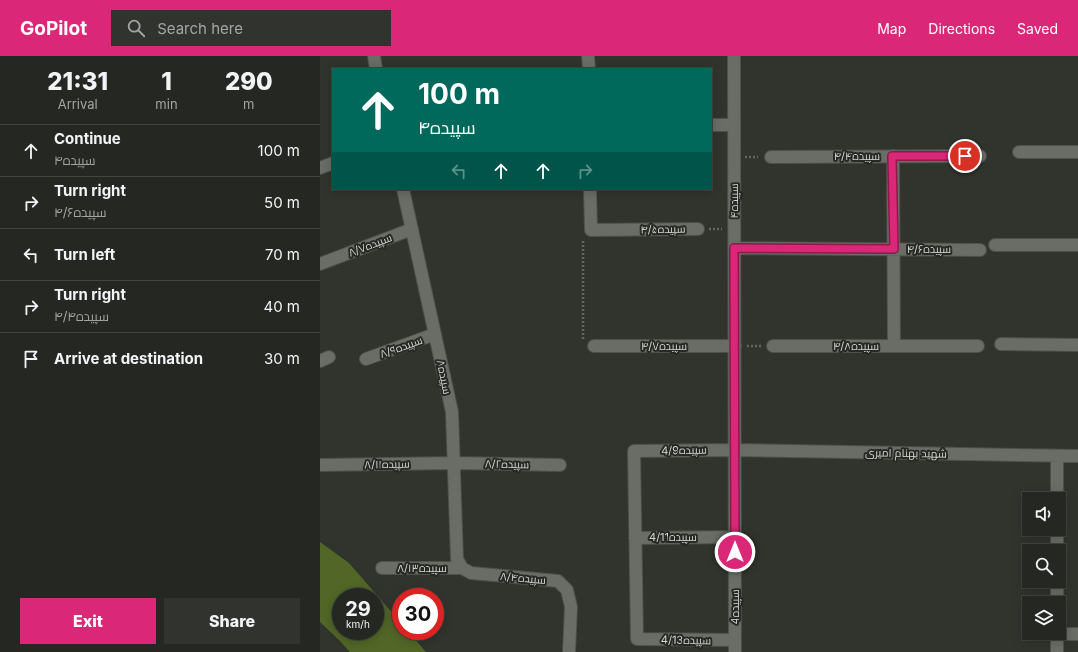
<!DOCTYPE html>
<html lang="en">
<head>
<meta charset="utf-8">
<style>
  :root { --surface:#252722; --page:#31332f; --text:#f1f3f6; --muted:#a3a5a5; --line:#424440; --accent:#db2777 }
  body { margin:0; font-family:Inter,Cairo,sans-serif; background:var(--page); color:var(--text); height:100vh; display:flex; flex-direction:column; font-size:15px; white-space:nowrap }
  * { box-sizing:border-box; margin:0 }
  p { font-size:13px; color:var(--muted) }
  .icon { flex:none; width:22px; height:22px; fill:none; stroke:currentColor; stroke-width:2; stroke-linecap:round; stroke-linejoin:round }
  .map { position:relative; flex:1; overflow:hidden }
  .sheet { display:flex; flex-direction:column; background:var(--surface); width:320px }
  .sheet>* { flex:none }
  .top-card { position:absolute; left:12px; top:12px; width:380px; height:122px; border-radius:0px; box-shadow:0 2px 10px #0003,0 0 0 1px var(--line); background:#00695c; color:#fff; overflow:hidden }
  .fabs { position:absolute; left:702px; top:436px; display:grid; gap:8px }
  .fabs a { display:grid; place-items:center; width:44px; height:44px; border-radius:0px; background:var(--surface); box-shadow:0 2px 10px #0003,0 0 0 1px var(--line); font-size:20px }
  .speed { position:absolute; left:12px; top:532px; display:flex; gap:8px; font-size:20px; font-weight:700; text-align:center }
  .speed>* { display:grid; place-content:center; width:52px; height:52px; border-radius:50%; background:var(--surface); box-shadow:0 2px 10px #0003,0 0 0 1px var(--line); line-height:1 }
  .speed small { font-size:10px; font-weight:400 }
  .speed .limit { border:6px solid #d22; background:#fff; color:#111 }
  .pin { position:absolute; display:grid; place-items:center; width:34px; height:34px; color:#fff; margin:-17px; border:2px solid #fff; border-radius:50%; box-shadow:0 1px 4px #0007 }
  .me { position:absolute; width:44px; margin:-22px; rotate:0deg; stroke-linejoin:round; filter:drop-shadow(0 0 3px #0008) }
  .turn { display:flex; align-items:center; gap:14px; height:84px; padding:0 20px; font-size:18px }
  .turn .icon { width:52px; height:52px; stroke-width:2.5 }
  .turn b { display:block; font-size:28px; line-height:34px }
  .lanes { display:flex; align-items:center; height:38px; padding:0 20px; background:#0003; justify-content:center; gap:20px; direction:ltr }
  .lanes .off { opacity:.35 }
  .eta { display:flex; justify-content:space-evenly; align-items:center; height:68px; text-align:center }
  .eta b { font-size:24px; font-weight:800; line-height:28px }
  .action { display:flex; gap:8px; margin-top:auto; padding:8px 20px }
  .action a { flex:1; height:46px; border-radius:0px; background:var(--accent); color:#fff; font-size:16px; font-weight:800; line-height:46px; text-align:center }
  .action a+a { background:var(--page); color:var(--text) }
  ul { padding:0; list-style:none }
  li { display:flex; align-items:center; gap:12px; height:52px; padding:0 20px; border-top:1px solid var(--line) }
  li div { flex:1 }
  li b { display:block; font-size:15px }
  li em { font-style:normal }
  header { display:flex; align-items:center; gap:24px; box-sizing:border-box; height:56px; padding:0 20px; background:var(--accent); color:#fff }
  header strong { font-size:19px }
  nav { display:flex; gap:22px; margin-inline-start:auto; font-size:14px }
  .search { width:280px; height:36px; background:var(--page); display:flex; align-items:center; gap:10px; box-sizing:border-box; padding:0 14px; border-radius:0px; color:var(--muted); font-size:15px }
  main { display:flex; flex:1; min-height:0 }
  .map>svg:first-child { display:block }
</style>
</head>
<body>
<header>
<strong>GoPilot</strong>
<div class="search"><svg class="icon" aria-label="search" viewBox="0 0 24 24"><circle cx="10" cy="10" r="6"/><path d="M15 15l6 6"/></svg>Search here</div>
<nav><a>Map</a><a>Directions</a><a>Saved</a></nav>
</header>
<main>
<section class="sheet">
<div class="eta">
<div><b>21:31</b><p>Arrival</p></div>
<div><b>1</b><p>min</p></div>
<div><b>290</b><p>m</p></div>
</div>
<ul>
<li><svg class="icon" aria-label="ahead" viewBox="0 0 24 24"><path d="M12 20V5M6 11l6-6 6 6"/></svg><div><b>Continue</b><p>سپیده۴</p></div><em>100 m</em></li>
<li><svg class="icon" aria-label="right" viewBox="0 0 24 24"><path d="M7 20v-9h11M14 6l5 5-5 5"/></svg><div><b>Turn right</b><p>سپیده۴/۶</p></div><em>50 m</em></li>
<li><svg class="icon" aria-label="left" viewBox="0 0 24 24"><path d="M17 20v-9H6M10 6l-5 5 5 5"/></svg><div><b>Turn left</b></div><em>70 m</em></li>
<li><svg class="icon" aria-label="right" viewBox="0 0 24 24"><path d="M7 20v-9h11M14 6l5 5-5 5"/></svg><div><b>Turn right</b><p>سپیده۴/۴</p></div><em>40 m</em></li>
<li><svg class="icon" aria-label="arrive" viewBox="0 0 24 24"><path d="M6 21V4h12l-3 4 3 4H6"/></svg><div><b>Arrive at destination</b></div><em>30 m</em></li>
</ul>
<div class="action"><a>Exit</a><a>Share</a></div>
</section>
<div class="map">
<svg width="758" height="596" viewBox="0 0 758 596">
  <rect width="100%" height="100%" fill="#31342d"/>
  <path fill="#516627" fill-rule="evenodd" d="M0 486 29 507 81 567V575H88L106 596H30L19 584 0 566ZM21 541H55V575H21Z"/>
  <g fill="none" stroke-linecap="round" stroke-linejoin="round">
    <g stroke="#4e504b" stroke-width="14">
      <path id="minor" d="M54 0 56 13
        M268 0 269 13
        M414 0 415 596
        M391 69H414
        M699 96H758
        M573 100 574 290
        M451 101 660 100
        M0 112 13 107
        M83 133 132 356 137 503 142 512
        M270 133 271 174 378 173
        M675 189H758
        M414 192 660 194
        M0 208 92 173
        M681 288 758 289
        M274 290H415
        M453 290H658
        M46 303 115 278
        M0 305 9 301
        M0 409 134 407 240 409
        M737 443V400
        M315 482 415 481
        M737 495V473
        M62 512H142L151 517 238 525 247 534 251 551 249 596
        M737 547V525
        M737 578H758
        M415 584 317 583 314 395 415 394 758 400
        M737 596V577"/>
    </g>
    <path stroke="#63655f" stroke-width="2.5" stroke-dasharray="2 2" stroke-linecap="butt" d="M425 101H438
      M389 173H402
      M263 283V184
      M427 290H442"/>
    <use href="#minor" stroke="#6a6d66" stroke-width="12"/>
  </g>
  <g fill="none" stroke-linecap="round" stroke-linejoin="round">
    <g stroke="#8e194d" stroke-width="10">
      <path id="route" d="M415 496 414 192 574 193 572 100H645"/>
    </g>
    <use href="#route" stroke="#db2777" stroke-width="7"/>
  </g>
  <g text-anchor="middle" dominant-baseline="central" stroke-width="4" stroke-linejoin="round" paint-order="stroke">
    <g font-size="11" fill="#d5d7d3" stroke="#272a24">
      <text x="537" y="100">سپیده۴/۴</text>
      <text transform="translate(414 145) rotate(-90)">سپیده۴</text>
      <text transform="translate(343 173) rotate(-1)">سپیده۴/۵</text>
      <text transform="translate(50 189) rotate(-21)">سپیده۸/۷</text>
      <text x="609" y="193">سپیده۴/۶</text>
      <text x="344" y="290">سپیده۴/۷</text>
      <text x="536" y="290">سپیده۴/۸</text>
      <text transform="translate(81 291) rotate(-20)">سپیده۸/۹</text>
      <text transform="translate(124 321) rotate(78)">سپیده۸</text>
      <text transform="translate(364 394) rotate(-1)">4/9سپیده</text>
      <text transform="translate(586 397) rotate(1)">شهید بهنام امیری</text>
      <text transform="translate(67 408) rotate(-1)">سپیده۸/۱۱</text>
      <text transform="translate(187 408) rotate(1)">سپیده۸/۲</text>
      <text x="353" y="481">4/11سپیده</text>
      <text x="102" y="512">سپیده۸/۱۳</text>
      <text transform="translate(203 522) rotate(5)">سپیده۸/۴</text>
      <text transform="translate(415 551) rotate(-90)">4سپیده</text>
      <text transform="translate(366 584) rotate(1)">4/13سپیده</text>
    </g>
  </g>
</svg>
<div class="fabs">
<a><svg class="icon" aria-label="sound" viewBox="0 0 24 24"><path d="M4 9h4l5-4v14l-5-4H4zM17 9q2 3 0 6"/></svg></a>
<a><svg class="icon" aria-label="search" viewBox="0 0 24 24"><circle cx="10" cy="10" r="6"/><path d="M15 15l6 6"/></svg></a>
<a><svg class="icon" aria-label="layers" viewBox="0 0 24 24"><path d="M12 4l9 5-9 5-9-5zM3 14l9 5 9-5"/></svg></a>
</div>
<div class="speed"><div>29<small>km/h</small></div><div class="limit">30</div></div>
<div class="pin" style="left:645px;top:100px;background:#d93025"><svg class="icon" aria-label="arrive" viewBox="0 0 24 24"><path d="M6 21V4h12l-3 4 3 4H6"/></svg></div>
<svg class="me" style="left:415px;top:496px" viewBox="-20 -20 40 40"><circle r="17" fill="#db2777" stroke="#fff" stroke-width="3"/><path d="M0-11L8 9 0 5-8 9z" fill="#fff"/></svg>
<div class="top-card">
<div class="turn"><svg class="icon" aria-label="ahead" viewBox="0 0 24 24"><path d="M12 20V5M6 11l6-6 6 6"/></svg><div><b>100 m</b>سپیده۴</div></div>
<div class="lanes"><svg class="icon off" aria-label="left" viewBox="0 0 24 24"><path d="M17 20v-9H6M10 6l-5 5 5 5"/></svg><svg class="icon" aria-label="ahead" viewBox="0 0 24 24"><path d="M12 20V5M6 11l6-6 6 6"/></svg><svg class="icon" aria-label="ahead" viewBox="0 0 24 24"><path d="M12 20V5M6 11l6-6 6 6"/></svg><svg class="icon off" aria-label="right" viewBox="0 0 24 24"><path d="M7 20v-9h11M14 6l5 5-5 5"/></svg></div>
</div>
</div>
</main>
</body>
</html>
